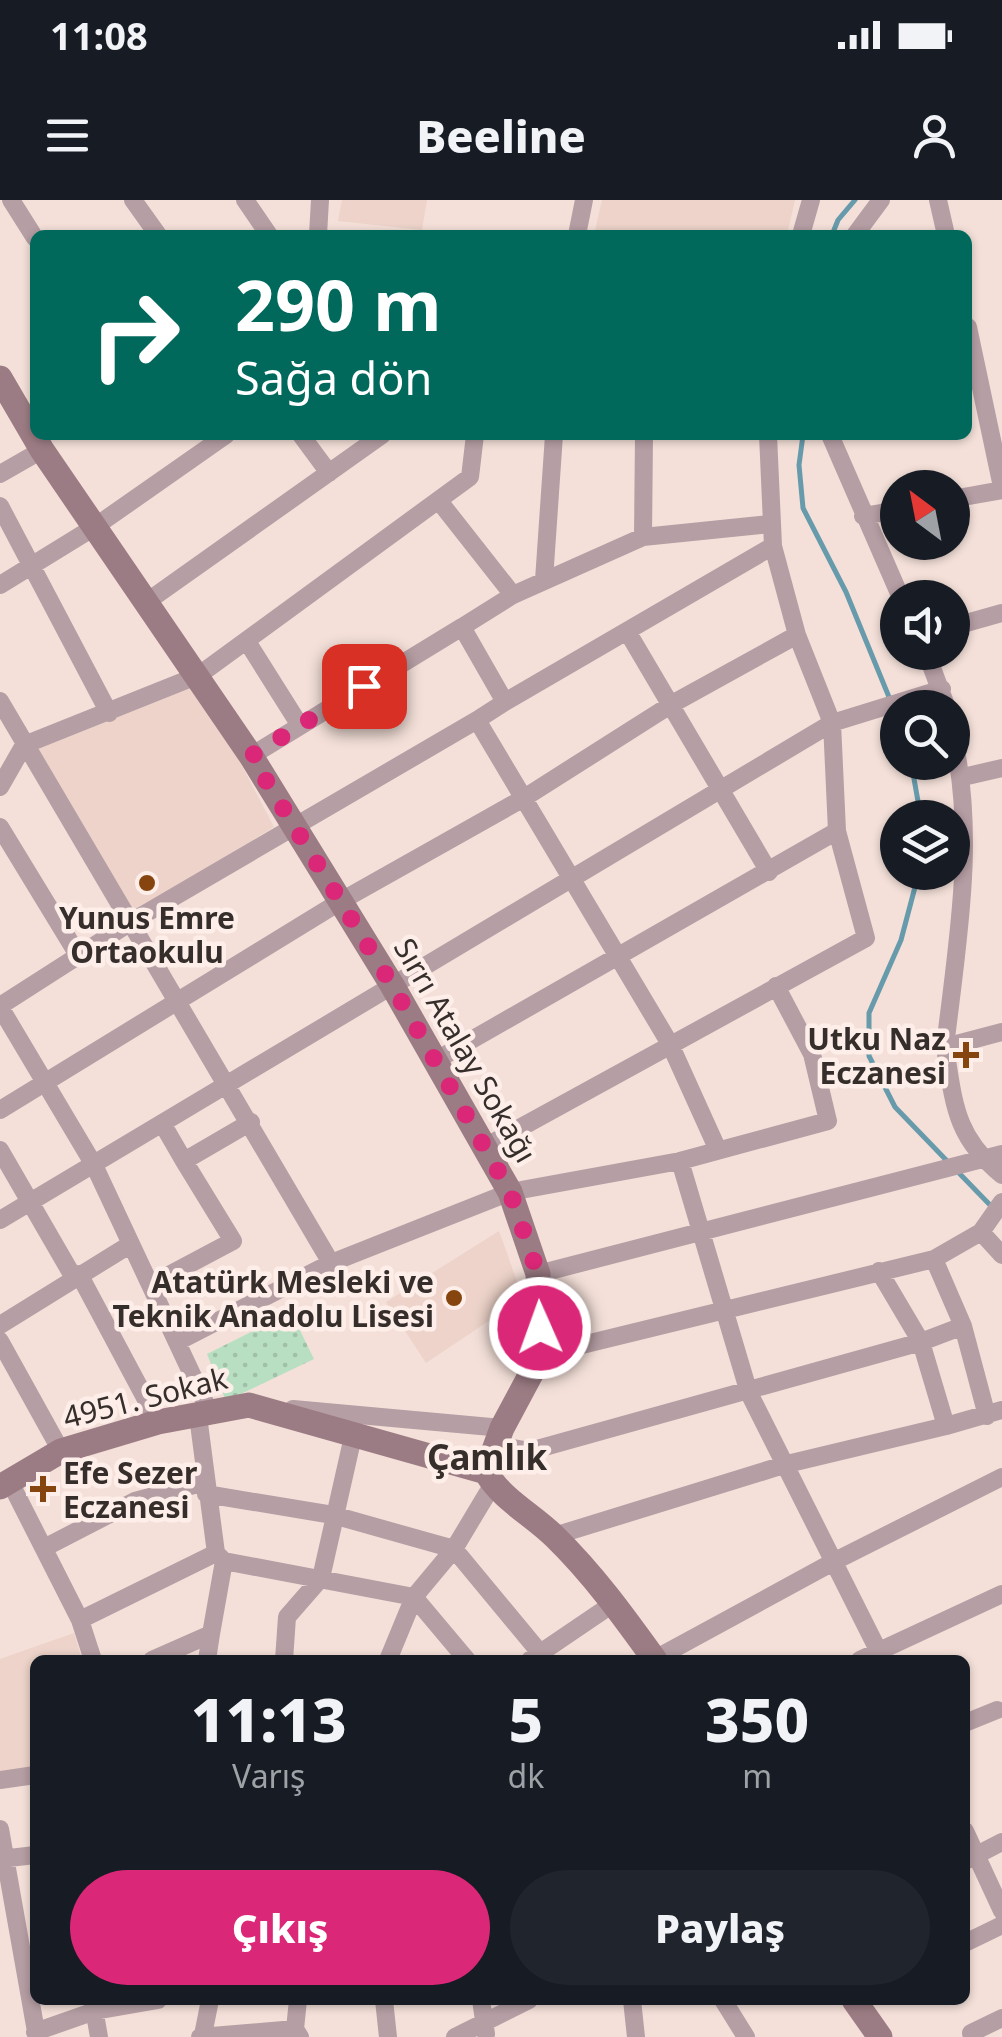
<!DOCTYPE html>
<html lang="tr">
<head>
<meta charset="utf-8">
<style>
  :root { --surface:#171b24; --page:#20242c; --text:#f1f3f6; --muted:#9ea1a6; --accent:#db2777 }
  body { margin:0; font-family:"Noto Sans",sans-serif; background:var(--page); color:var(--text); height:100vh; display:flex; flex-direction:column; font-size:38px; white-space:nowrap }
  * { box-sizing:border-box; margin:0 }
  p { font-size:32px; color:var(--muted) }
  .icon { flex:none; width:55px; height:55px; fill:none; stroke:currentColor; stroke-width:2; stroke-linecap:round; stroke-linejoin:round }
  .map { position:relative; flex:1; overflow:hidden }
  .panel { position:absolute; left:30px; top:1455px; width:940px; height:350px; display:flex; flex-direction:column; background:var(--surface); border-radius:15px; box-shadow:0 2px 8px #0004 }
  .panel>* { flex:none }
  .banner { position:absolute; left:30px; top:30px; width:942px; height:210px; border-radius:15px; box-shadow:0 2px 8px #0004; background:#00695c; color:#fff; overflow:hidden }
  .needle { width:65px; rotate:328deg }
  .controls { position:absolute; left:880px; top:270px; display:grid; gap:20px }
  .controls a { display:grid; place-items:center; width:90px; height:90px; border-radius:50%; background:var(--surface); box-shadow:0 2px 8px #0004; font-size:50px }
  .pin { position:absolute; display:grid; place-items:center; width:85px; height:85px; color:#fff; margin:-42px; border-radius:20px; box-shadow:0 5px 15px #0006 }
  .me { position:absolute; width:110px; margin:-55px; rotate:358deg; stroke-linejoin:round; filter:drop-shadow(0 0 8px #0008) }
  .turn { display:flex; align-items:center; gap:35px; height:210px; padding:0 40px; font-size:45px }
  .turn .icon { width:130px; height:130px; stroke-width:2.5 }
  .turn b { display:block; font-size:70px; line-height:85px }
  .eta { display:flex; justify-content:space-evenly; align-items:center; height:170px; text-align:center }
  .eta b { font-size:60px; font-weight:800; line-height:70px }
  .cta { display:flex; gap:20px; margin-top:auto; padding:20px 40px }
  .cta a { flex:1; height:115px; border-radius:60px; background:var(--accent); color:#fff; font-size:40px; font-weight:800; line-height:115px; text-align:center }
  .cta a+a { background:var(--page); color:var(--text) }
  .status { display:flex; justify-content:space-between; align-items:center; height:70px; padding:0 50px; background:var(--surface); direction:ltr }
  .status svg { height:28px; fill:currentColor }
  header { display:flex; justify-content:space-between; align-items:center; height:130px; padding:0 40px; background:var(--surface); font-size:45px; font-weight:800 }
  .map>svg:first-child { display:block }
</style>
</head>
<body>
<div class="status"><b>11:08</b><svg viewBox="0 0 49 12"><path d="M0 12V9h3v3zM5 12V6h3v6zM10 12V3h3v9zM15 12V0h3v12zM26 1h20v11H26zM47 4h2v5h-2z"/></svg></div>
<header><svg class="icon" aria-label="menu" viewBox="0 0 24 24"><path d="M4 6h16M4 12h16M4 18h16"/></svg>Beeline<svg class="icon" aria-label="person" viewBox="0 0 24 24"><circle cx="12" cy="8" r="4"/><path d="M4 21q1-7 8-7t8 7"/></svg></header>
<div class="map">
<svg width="1002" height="1837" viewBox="0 0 1002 1837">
  <defs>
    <pattern id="grass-dots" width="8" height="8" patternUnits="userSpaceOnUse" patternTransform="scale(2.5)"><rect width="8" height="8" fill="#b9dfc2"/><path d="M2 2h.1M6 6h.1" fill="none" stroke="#a0c0a7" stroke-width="1.8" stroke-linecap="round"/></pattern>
  </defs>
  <rect width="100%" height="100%" fill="#f4e0d9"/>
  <path fill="#edd3c9" d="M342 0H427L422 30 338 21Z
    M602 0H795L787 35H594Z
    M197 480 274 627 131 714 31 547Z
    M499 1031 523 1098 426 1163 386 1102Z
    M74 1433 82 1460H35V1571L0 1576V1459Z"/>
  <path fill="url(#grass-dots)" d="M291 1112 314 1159 226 1201 207 1154Z"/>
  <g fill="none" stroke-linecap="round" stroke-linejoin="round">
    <path stroke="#679bac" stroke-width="5" d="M832 35 838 20 855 0
      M803 235 799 265 803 308 846 392 898 519
      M911 562 921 618
      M919 672 901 740 869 813V856L895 907 950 964
      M958 972 992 1007"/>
    <path stroke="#b59ea4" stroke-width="18" d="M11 0 35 38
      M133 0 158 35
      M245 0 269 35
      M938 0 946 35
      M318 35 320 0
      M577 35 584 0
      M801 35 811 0
      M855 35 881 0
      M968 127 1002 287
      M301 235 329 273
      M830 235 901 398
      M0 274 42 250
      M952 299 1002 290
      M439 301 513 395
      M0 306 109 513
      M863 316 898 310
      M643 337 644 235
      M544 380 554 235
      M0 385 96 326 226 235
      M148 401 382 235
      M462 427 513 395 643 337 770 324
      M952 427 1002 413
      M627 431 769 672
      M248 443 299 524
      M926 452 947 508
      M0 501 331 1063
      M505 502 773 346
      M251 556 462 427 505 502 477 520 670 844 717 948
      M963 577 1002 568
      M0 587 24 545 199 475 470 277 475 235
      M0 627 78 755
      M0 806 131 722 477 520
      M0 807 94 965 131 1044 0 1125
      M1002 832 945 847C954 904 955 937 1002 975
      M945 847C957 743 977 636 952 532
      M433 862 837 631
      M0 910 341 701 524 598 672 504 797 435
      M162 923 184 961 251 922
      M485 947 866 738 837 631 832 523 797 435 773 346 768 235
      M0 950 74 1078
      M680 961 749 1193 883 1460
      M1002 1002 981 1032 1002 1055
      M0 1020 832 523 942 489
      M131 1044 211 1215
      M934 1059 963 1126 987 1216
      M879 1071 921 1142 963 1126
      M79 1074 158 1222
      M538 1074 1002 954
      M152 1084 233 1041 184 961
      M0 1141 61 1251
      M179 1141 331 1063 510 992 680 961 828 921 812 854 776 786
      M541 1155 934 1059 981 1032
      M293 1209 502 1228
      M198 1216 216 1353 224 1361 414 1397 467 1460
      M495 1245 530 1251 921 1142 946 1226 1002 1210
      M10 1282 80 1420 93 1460
      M206 1294 333 1315 454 1349 546 1460
      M554 1336 787 1264 946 1226
      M44 1348 135 1301 205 1282
      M80 1420 216 1353
      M655 1459 835 1361 1002 1277
      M152 1460 211 1434 224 1361
      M207 1460 211 1434
      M284 1460 287 1417 321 1378 354 1232
      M388 1460 414 1397 454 1349 493 1284
      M530 1460 614 1403
      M860 1460 1002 1394
      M965 1523 997 1510
      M0 1580 35 1575
      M0 1629 37 1837
      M965 1631 1002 1711
      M0 1659 35 1655
      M965 1661 1002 1642
      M965 1743 1002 1725
      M384 1800 388 1837
      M481 1800 486 1834
      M632 1800 636 1837
      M723 1800 746 1837
      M93 1803 99 1837
      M295 1829 298 1800
      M35 1832 95 1811 158 1800
      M203 1835 210 1800
      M200 1837 295 1829 300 1837
      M455 1837 529 1800
      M972 1837 971 1833 1002 1818"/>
    <path stroke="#9c7c84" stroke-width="25" d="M0 178 42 250 251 556 392 785 510 992 538 1074 541 1155 502 1228 486 1272C501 1299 533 1315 555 1337 593 1374 624 1417 655 1460
      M0 1287 61 1251 158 1222 249 1205 486 1272
      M854 1800 880 1837"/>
  </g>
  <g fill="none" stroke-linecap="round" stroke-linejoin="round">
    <path stroke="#db2777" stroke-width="18" stroke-dasharray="0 32.4" d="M364 486 251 556 392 785 510 992 538 1074 540 1128"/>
  </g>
  <g fill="#86450f" stroke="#feeee9" stroke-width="4">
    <circle cx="147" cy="683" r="10"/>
    <path d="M961 840h10v10h10v10h-10v10h-10v-10h-10v-10h10z"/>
    <circle cx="454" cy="1098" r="10"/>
    <path d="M38 1274h10v10h10v10h-10v10h-10v-10h-10v-10h10z"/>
  </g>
  <g text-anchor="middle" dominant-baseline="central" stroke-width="9" stroke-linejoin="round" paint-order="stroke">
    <g font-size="30" font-weight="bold" fill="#352e2b" stroke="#feeee9" text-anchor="end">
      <text x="147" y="717" text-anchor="middle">Yunus Emre<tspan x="147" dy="34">Ortaokulu</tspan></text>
      <text x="946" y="838">Utku Naz<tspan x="946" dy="34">Eczanesi</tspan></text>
      <text x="434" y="1081">Atatürk Mesleki ve<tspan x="434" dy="34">Teknik Anadolu Lisesi</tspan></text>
      <text x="63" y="1272" text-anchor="start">Efe Sezer<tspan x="63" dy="34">Eczanesi</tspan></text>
    </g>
    <g font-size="30" fill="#352e2b" stroke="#feeee9">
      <text transform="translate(466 850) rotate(60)">Sırrı Atalay Sokağı</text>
      <text transform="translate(145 1197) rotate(-14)">4951. Sokak</text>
    </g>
    <g font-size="35" font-weight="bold" fill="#352e2b" stroke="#feeee9">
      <text x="487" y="1256">Çamlık</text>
    </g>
  </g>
</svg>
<div class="controls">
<a><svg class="needle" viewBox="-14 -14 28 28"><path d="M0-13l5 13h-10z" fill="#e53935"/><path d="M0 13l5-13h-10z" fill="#9ea1a6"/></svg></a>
<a><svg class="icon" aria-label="sound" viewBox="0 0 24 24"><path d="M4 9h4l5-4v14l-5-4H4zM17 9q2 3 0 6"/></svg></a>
<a><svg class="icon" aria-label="search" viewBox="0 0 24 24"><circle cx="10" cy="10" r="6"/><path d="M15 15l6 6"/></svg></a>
<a><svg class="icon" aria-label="layers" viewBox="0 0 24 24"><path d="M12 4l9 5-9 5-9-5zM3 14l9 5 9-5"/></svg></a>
</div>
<div class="pin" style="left:364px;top:486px;background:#d93025"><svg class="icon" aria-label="arrive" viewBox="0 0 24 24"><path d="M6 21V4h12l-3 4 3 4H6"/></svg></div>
<svg class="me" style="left:540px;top:1128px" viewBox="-20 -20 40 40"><circle r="17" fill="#db2777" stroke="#fff" stroke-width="3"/><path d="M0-11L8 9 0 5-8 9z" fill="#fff"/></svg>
<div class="banner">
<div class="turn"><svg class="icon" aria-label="right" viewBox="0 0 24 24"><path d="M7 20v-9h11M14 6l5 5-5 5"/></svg><div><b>290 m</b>Sağa dön</div></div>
</div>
<section class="panel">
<div class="eta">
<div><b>11:13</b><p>Varış</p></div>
<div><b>5</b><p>dk</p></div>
<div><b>350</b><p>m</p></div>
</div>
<div class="cta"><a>Çıkış</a><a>Paylaş</a></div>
</section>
</div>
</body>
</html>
